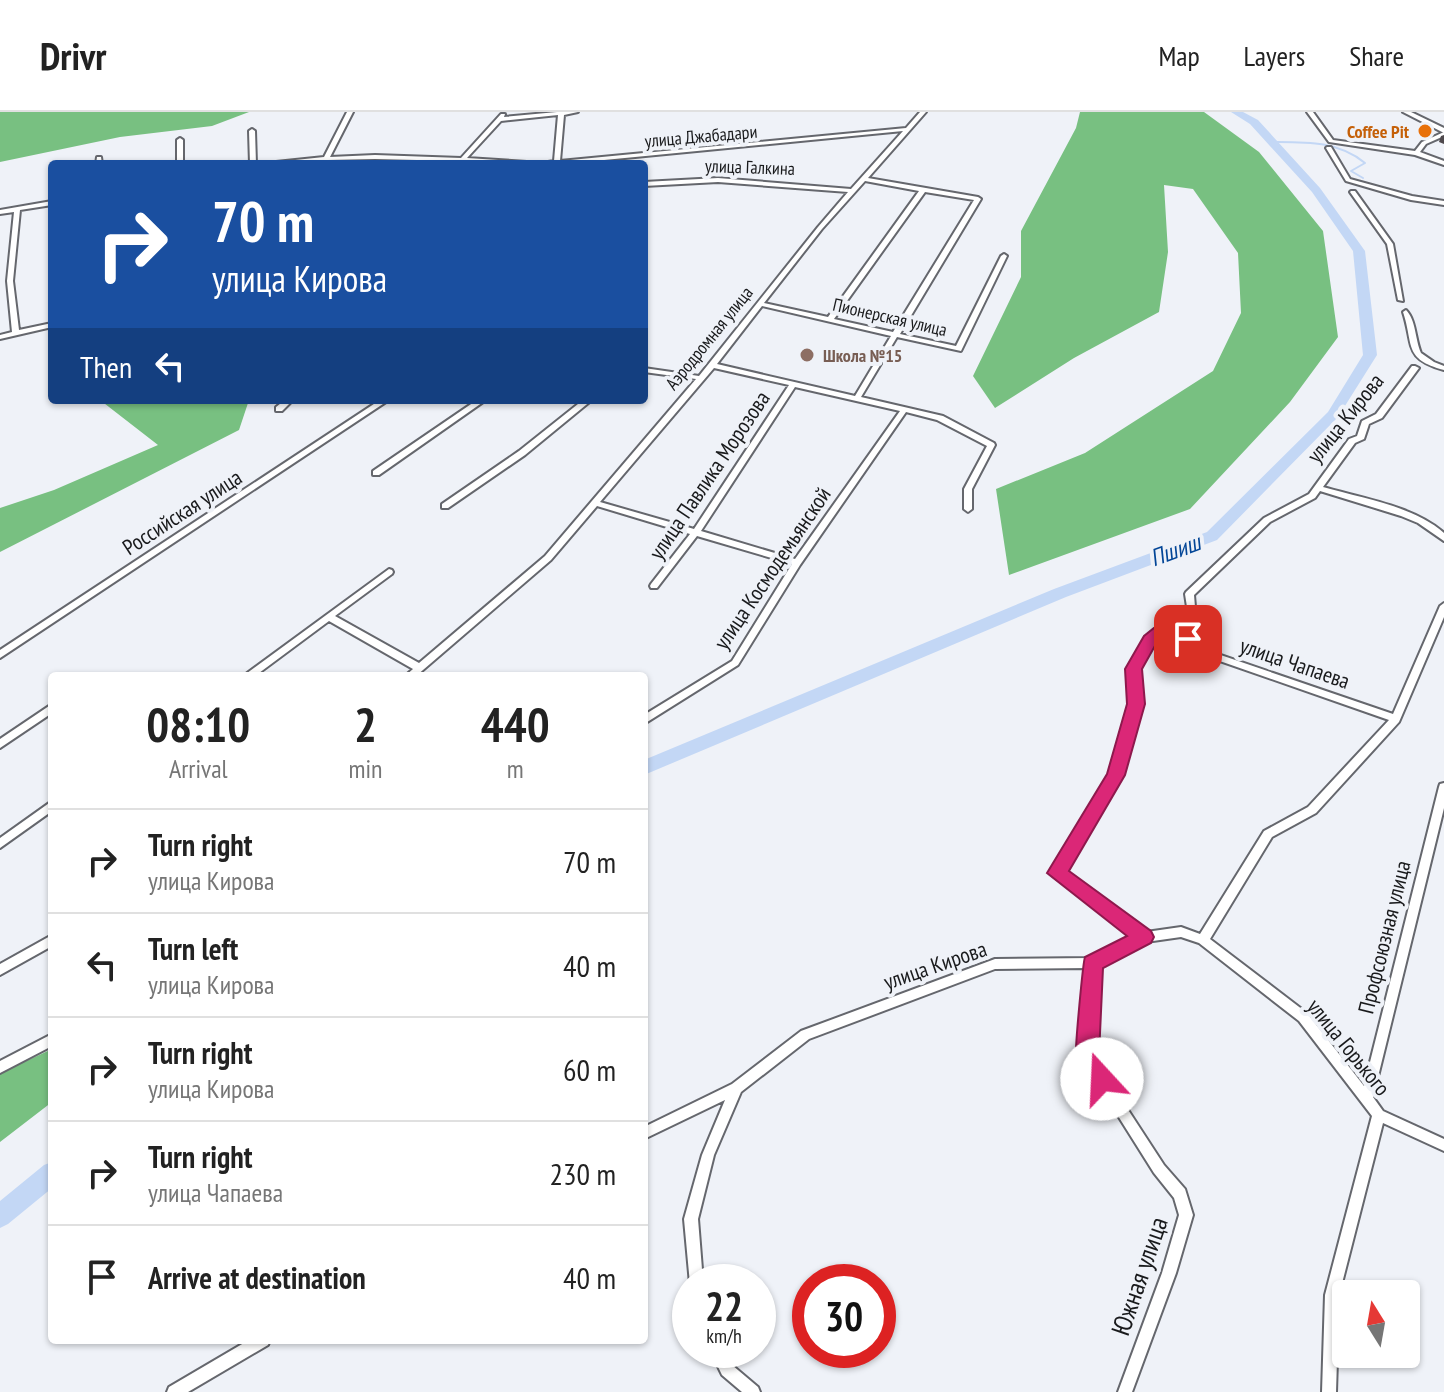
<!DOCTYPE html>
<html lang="en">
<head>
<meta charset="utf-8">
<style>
  :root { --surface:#fff; --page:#f6f6f6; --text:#222; --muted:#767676; --line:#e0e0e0 }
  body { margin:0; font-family:"PT Sans Narrow",sans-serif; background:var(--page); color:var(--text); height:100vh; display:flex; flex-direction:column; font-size:30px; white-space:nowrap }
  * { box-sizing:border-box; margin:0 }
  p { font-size:26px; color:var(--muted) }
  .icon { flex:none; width:44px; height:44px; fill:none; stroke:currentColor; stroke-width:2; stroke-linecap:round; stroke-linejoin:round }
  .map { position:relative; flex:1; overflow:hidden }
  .sheet { position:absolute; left:48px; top:560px; width:600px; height:672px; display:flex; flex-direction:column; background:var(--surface); border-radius:8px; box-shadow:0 2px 6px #0004 }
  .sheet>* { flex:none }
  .guide { position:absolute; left:48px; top:48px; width:600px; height:244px; border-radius:8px; box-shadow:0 2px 6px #0004; background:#1a4fa0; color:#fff; overflow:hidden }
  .needle { width:52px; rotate:349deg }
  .controls { position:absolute; left:1332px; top:1168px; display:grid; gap:16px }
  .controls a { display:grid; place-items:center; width:88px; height:88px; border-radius:8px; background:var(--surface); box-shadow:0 2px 6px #0004; font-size:40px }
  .speed { position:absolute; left:672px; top:1152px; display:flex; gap:16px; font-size:40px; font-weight:700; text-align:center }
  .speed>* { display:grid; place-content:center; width:104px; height:104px; border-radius:50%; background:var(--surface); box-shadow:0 2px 6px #0004; line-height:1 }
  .speed small { font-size:20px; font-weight:400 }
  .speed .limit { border:12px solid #d22; background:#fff; color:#111 }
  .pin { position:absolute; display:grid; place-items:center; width:68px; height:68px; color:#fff; margin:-34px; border-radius:16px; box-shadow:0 4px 12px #0006 }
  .me { position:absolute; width:88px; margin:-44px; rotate:340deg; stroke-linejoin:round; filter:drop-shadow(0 0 6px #0008) }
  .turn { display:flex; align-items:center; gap:28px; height:168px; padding:0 32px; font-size:36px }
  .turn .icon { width:104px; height:104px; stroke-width:2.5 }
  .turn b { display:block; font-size:56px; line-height:68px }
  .then { display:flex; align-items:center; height:76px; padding:0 32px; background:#0003; gap:16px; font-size:30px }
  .eta { display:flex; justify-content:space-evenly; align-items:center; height:136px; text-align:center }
  .eta b { font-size:48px; font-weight:600; line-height:56px }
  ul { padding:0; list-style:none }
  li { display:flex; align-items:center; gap:24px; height:104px; padding:0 32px; border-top:2px solid var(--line) }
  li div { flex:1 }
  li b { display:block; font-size:30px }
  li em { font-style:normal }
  header { display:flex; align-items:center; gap:48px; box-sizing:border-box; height:112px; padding:0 40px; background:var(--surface); border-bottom:2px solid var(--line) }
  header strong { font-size:38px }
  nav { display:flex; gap:44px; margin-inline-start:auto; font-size:28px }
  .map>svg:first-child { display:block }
</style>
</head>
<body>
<header>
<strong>Drivr</strong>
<nav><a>Map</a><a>Layers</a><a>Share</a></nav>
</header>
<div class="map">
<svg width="1444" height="1280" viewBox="0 0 1444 1280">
  <rect width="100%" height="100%" fill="#eff2f8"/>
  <path fill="#78c081" d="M0 0H249L212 14 120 25 0 50Z
    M1080 0H1204L1259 40 1323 119 1338 225 1290 290 1190 397 1009 463 996 377 1085 341 1213 259 1241 201 1238 141 1193 77 1164 73 1168 140 1159 200 1074 246 995 296 973 264 1021 165V119L1076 16Z
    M100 288H249L239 318 0 440V396L54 378 158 333Z
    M52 937V990L0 1030V954L20 952Z"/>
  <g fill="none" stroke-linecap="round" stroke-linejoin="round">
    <path stroke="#c3d7f5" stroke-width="2" d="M1273 30C1307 30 1338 29 1365 51L1351 59 1363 66"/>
    <path fill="#c3d7f5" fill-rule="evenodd" d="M1231 0H1243L1258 8 1320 76 1365 139 1377 243 1338 305 1217 428 1066 485 644 663V648L1054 477 1207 420 1328 300 1363 243 1353 139 1312 80 1250 12Z
      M52 1050V1076L8 1112 0 1116V1089L44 1053Z"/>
    <g stroke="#65676d" stroke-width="4">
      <path id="minor" d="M347 0H353L330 45 375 43 461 46 501 2H505L504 5 557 0H578L564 3 560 49 906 16 920 0H926L868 66 978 85 981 87 900 222 956 234 1001 144 1004 142 1007 144 961 239 897 225 861 285 943 304 994 331 995 333 972 377V397L968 400 964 397V377L987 334 937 308 906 300 800 453 738 553 644 612V603L732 549 792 452 697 424 657 476H651L650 474 651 472 690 422 597 394 551 448 416 564H405L413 557 329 509 255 564H243L389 457 392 458 393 460 392 462 335 504 419 551 545 444 696 267 644 260V256L699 264 818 115 848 80 718 70 644 74V70L718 66 851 77 903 19 563 52H506L464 50 460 52 458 49 375 47 328 48 326 52H320L322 49 273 52 276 50 324 45ZM558 3 554 49 542 51 467 46 501 9ZM865 69 919 79 828 205 764 191 822 117ZM925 80 974 88 893 220 834 207ZM762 194 891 224 855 284 717 252ZM714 256 789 273 694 417 600 390ZM795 275 900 299 795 447 701 419Z
        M1307 0H1313L1333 28 1415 39 1422 30 1444 20V24L1426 32 1420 40 1444 49V53L1415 43 1329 30Z
        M252 17 255 19 256 52H250L249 19Z
        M180 26 183 28V52H177V28Z
        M1327 35H1331L1350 67 1412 84 1444 89V93L1411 88 1346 69 1326 36Z
        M97 45H101L102 52H96Z
        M1351 79H1355L1393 132 1403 189 1398 188 1387 132 1350 80Z
        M52 89V93L20 98 13 169 19 218 52 211V215L0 227V223L12 220 7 169 14 100 0 102V98Z
        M1406 198C1416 208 1415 227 1421 241L1434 250 1444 254V258C1403 247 1414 233 1403 200Z
        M1412 254H1415L1419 256 1382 306 1369 312 1364 327 1355 331 1323 375C1361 386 1414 394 1444 421V429L1418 411 1401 404 1320 379 1315 386 1270 410 1194 483 1195 495 1185 514 1200 536 1393 602 1440 494 1444 491V505L1399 610 1316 701 1272 725 1210 827 1307 901 1364 974 1439 675 1440 672 1444 671V696L1373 985 1383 999 1444 1027V1039L1383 1011 1339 1183 1336 1280H1322L1325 1183 1372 1004 1299 909 1199 831 1181 825 1146 830 1099 854 1100 870 1093 944 1164 1053 1185 1077 1193 1103 1176 1161 1132 1280H1118L1162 1161 1179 1103 1174 1086 1154 1061 1081 945 1088 870V856L995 857 809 927 741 980 714 1043 698 1107 703 1170H690V1172L684 1107 702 1043 725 988 644 1027V1015L732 972 801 919 995 847 1092 846 1134 824 1053 764 1052 761 1111 662 1131 592 1129 557 1147 526 1157 518 1177 512 1187 495 1185 482 1186 480 1264 406 1309 382 1349 327 1357 324 1362 309 1376 302ZM1178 518 1194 540 1389 608 1308 695 1264 719 1200 822 1181 815 1146 820 1063 760 1121 663 1141 592 1139 557 1153 530 1163 522Z
        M285 288H293L282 299H276V295Z
        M380 288H389L0 546V538Z
        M477 288H486L379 363H373V359Z
        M583 288H592L525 343 448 396H442V392L519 339Z
        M49 594 52 595V601L0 636V627Z
        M52 689V699L0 736V726Z
        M52 823V834L0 863V852Z
        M52 922V934L0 961V949Z
        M249 1228H270L268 1233 188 1280H167L169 1275Z
        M710 1238H725L732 1253 758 1275 760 1280H742L722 1263Z"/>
    </g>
    <g stroke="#65676d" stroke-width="4">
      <path id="major" d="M1403 0H1411L1444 16V21Z"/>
    </g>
    <use href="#minor" fill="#fff" fill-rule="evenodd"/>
    <use href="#major" fill="#fff" fill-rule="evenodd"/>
  </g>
  <path fill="#4e494c" d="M1444 23V32L1439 30 1441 24Z"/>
  <path fill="#db2777" stroke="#8e194d" stroke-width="2" d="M1180 508 1186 510 1196 527 1188 533 1182 531 1176 521 1156 532 1142 557 1145 592 1125 663 1069 759 1151 819 1154 825 1151 831 1103 856 1099 943 1113 967 1109 975 1102 978C1091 974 1078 956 1076 944 1075 935 1083 850 1085 845L1127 824 1047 761 1107 662 1127 592 1125 557 1144 524 1154 516Z"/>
  <circle fill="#e8710a" stroke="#eff2f8" stroke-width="3" cx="1425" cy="19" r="8"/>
  <circle fill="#8d6e63" stroke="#eff2f8" stroke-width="3" cx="807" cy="243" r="8"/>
  <g text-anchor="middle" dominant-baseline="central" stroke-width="8" stroke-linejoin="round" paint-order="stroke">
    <g font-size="18" font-weight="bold" fill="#c56008" stroke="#eff2f8" text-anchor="end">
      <text x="1409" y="19">Coffee Pit</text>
    </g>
    <g font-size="18" fill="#191a1c" stroke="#eff2f8">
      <text transform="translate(701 24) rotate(-5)">улица Джабадари</text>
      <text transform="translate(750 55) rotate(2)">улица Галкина</text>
      <text transform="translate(890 205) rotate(13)">Пионерская улица</text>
      <text transform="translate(709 226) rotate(-51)">Аэродромная улица</text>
    </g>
    <g font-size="18" font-weight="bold" fill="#785e54" stroke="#eff2f8" text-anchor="start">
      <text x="823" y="243">Школа №15</text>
    </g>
    <g font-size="22" fill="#191a1c" stroke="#eff2f8">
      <text transform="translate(1345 306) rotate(-51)">улица Кирова</text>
      <text transform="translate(709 363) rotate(-56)">улица Павлика Морозова</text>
      <text transform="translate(182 400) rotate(-33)">Российская улица</text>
      <text transform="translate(772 456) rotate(-56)">улица Космодемьянской</text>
      <text transform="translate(1295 551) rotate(19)">улица Чапаева</text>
      <text transform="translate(1384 825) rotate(-76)">Профсоюзная улица</text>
      <text transform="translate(935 853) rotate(-19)">улица Кирова</text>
      <text transform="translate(1349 935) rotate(51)">улица Горького</text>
    </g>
    <g font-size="24" font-style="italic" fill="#034697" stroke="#eff2f8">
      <text transform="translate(1175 438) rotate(-20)">Пшиш</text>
    </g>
    <g font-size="26" fill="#191a1c" stroke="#eff2f8">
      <text transform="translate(1139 1164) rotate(-71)">Южная улица</text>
    </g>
  </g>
</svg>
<div class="controls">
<a><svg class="needle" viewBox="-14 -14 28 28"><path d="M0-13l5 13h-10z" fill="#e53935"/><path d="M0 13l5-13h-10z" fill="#767676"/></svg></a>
</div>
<div class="speed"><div>22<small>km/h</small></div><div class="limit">30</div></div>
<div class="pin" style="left:1188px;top:527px;background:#d93025"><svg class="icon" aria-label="arrive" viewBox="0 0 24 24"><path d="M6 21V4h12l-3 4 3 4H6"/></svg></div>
<svg class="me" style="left:1102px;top:967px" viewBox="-20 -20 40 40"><circle r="19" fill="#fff"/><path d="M0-13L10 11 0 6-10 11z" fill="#db2777"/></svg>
<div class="guide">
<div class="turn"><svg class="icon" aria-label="right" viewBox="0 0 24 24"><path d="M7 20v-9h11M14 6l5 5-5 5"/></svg><div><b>70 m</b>улица Кирова</div></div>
<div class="then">Then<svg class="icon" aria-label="left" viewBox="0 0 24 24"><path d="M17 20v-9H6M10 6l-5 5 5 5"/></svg></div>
</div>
<section class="sheet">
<div class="eta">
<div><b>08:10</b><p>Arrival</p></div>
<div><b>2</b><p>min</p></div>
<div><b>440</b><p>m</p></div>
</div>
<ul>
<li><svg class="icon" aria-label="right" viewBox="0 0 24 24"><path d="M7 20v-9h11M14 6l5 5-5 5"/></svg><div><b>Turn right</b><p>улица Кирова</p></div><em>70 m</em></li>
<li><svg class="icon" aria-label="left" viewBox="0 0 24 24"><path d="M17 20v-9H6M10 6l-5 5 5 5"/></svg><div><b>Turn left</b><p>улица Кирова</p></div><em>40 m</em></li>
<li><svg class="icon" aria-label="right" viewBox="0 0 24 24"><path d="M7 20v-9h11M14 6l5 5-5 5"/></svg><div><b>Turn right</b><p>улица Кирова</p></div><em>60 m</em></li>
<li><svg class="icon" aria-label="right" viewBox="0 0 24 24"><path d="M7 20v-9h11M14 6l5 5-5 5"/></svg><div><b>Turn right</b><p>улица Чапаева</p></div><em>230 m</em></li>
<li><svg class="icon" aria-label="arrive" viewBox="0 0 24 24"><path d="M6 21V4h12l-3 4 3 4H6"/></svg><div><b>Arrive at destination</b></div><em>40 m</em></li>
</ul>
</section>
</div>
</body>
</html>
